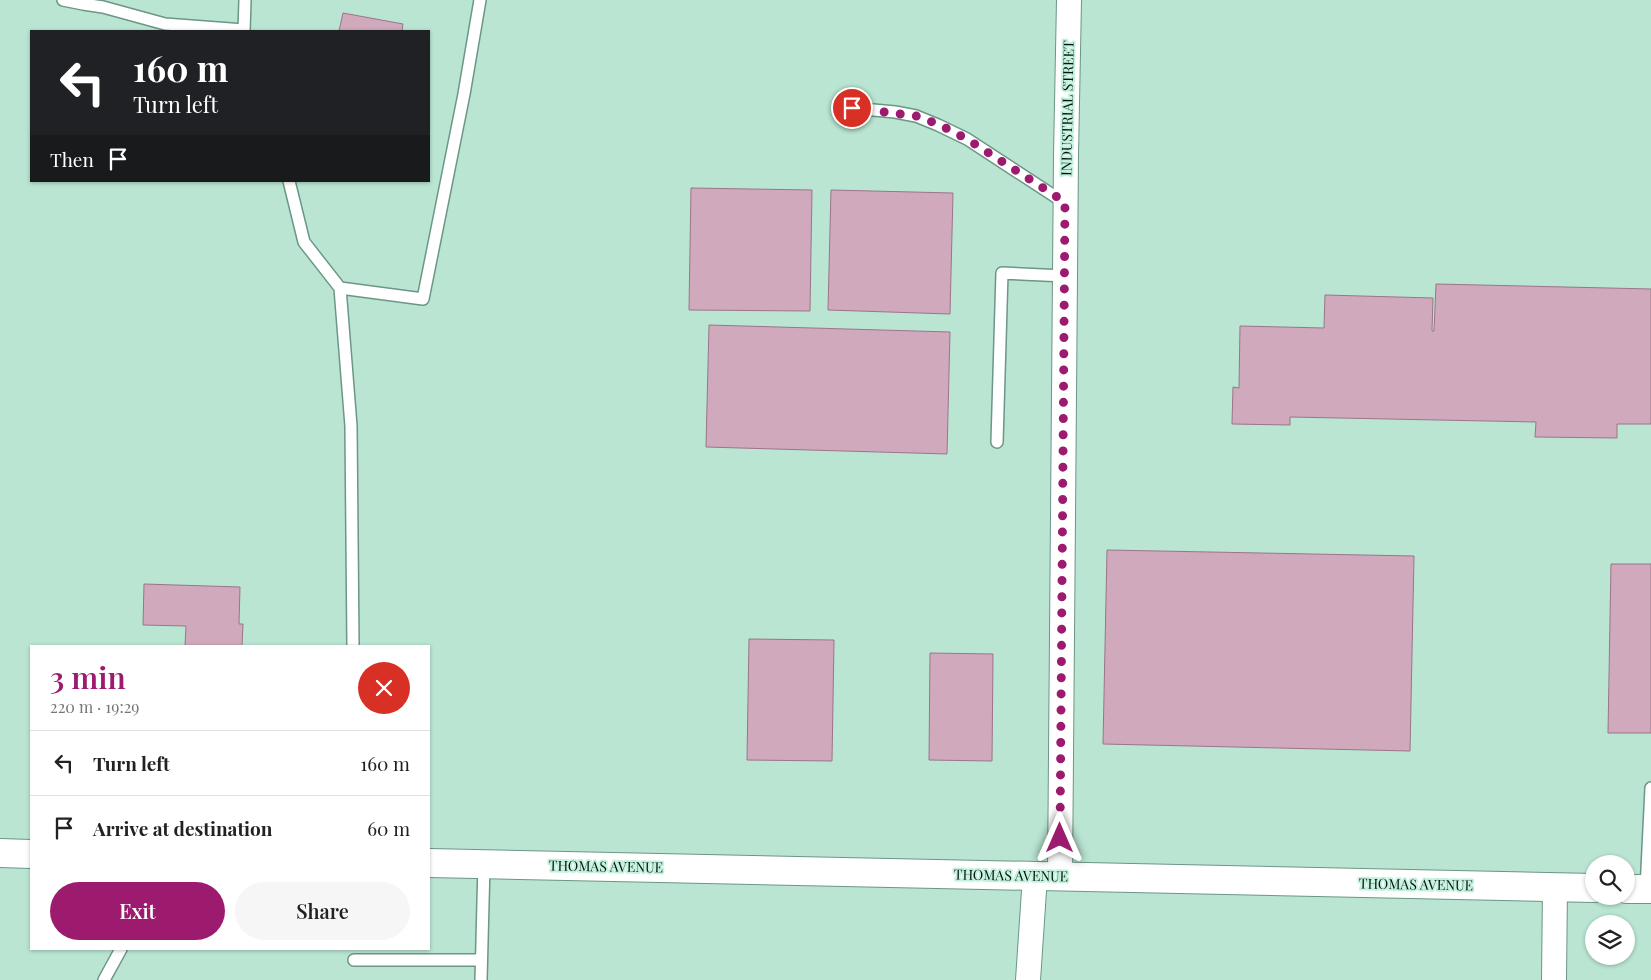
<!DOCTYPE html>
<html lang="en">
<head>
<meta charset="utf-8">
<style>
  :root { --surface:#fff; --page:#f6f6f6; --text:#222; --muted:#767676; --line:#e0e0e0; --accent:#9d1b6e }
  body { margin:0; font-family:"Playfair Display",serif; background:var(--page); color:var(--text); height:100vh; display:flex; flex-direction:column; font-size:19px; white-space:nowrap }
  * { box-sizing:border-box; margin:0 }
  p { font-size:16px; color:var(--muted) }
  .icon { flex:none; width:28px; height:28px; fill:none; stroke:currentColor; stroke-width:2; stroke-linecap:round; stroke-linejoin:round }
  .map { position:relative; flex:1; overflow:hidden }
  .details { position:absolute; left:30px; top:645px; width:400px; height:305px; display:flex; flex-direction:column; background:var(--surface); border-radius:0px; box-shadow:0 1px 4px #0004 }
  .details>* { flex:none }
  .top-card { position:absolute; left:30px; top:30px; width:400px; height:152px; border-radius:0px; box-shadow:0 1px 4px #0004; background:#202124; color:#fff; overflow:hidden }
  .fabs { position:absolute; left:1585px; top:855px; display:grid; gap:10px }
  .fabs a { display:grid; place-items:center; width:50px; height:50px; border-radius:50%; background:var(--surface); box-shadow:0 1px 4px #0004; font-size:25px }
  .pin { position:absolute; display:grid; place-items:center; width:42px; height:42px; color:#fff; margin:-21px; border:2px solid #fff; border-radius:50%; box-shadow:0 1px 5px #0007 }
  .me { position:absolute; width:55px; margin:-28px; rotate:0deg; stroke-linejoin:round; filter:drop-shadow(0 0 4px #0008) }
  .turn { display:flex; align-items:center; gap:18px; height:105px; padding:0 20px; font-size:22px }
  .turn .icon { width:65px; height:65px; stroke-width:2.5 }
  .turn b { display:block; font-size:35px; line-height:42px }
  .then { display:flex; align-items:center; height:48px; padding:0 20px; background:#0003; gap:10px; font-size:19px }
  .round { display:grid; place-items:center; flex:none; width:52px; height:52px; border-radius:26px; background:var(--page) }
  .summary { display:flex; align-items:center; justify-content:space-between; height:85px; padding:0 20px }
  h1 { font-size:30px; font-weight:600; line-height:38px; color:var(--accent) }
  .primary-button { display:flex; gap:10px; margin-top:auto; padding:10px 20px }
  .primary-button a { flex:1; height:58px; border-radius:30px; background:var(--accent); color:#fff; font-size:20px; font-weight:600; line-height:58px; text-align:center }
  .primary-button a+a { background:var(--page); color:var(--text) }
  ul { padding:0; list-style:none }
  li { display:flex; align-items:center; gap:15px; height:65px; padding:0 20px; border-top:1px solid var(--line) }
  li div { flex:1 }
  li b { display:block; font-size:19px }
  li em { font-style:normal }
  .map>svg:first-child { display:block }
</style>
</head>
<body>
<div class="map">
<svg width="1651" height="980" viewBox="0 0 1651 980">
  <rect width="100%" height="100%" fill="#b9e5d2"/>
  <path fill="#d0a9bc" stroke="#9a7588" d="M343 13 403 24 402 31H339Z
    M691 188 812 190 810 311 689 310Z
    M831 190 953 193 950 314 828 310Z
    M1436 284 1651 289V424H1617V438L1535 437 1536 422 1290 417V425L1232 424 1233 387 1239 388 1240 326 1324 328 1325 295 1433 298 1432 331H1434Z
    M709 325 950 332 947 454 706 447Z
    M1107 550 1414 556 1410 751 1103 744Z
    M1611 564H1651V733H1608Z
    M144 584 240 587 239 624H243L242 646H185L186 626 143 625Z
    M749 639 834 640 832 761 747 760Z
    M930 653 993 654 992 761 929 760Z"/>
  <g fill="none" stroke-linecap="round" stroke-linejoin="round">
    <g stroke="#6c9685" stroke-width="14">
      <path id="service" d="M63 0 83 4
        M83 0V4L103 7 165 24 244 30
        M244 31 245 0
        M852 108 895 112 916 116 938 125 967 139 1065 203
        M289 181 304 242 340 288 423 299 464 94 480 0
        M340 288 351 426 353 646
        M997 442 1002 273 1065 276
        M1646 889 1651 788
        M354 960H481
        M104 980 121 949
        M481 980 484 864"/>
    </g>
    <g stroke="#6c9685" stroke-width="26">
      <path id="minor" d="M1060 876 1066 155 1069 0
        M1028 980 1035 876
        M1554 980 1555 887"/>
    </g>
    <g stroke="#6c9685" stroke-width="30">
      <path id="tertiary" d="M0 853 31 854
        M429 863 1594 888
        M1626 889H1651"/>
    </g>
    <use href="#service" stroke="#fff" stroke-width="11"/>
    <use href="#minor" stroke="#fff" stroke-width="24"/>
    <use href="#tertiary" stroke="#fff" stroke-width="28"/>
  </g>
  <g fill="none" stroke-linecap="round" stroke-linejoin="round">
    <path stroke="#9d1b6e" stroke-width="9" stroke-dasharray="0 16.2" d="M852 108 916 116 938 124 967 139 1065 202 1060 838"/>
  </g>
  <g text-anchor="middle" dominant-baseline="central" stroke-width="4" stroke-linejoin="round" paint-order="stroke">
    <g font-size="14" fill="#04130d" stroke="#c5f2df">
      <text transform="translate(1067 108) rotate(-89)">INDUSTRIAL STREET</text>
      <text transform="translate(606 866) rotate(1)">THOMAS AVENUE</text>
      <text transform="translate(1011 875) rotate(1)">THOMAS AVENUE</text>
      <text transform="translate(1416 884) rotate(1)">THOMAS AVENUE</text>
    </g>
  </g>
</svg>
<div class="fabs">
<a><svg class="icon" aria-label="search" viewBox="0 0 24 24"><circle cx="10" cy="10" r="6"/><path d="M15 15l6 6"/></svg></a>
<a><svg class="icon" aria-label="layers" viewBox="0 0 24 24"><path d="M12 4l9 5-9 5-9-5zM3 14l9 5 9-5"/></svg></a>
</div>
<div class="pin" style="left:852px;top:108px;background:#d93025"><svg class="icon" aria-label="arrive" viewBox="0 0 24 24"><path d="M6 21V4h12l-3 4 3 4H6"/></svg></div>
<svg class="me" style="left:1060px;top:838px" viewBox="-20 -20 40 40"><path d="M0-17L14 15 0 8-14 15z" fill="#9d1b6e" stroke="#fff" stroke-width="4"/></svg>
<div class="top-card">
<div class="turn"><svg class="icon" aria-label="left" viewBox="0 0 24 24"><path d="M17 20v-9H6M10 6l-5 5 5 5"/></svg><div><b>160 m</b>Turn left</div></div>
<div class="then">Then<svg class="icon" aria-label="arrive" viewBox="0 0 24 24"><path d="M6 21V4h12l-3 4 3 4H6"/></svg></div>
</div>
<section class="details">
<div class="summary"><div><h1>3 min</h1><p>220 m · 19:29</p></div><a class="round" style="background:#d93025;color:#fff"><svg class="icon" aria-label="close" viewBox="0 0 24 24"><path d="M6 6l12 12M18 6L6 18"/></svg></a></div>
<ul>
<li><svg class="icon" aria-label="left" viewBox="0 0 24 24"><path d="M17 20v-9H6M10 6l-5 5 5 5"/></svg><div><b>Turn left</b></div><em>160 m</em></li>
<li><svg class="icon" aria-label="arrive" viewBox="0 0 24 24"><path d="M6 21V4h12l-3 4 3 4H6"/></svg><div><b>Arrive at destination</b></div><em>60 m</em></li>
</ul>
<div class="primary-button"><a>Exit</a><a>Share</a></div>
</section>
</div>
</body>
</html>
